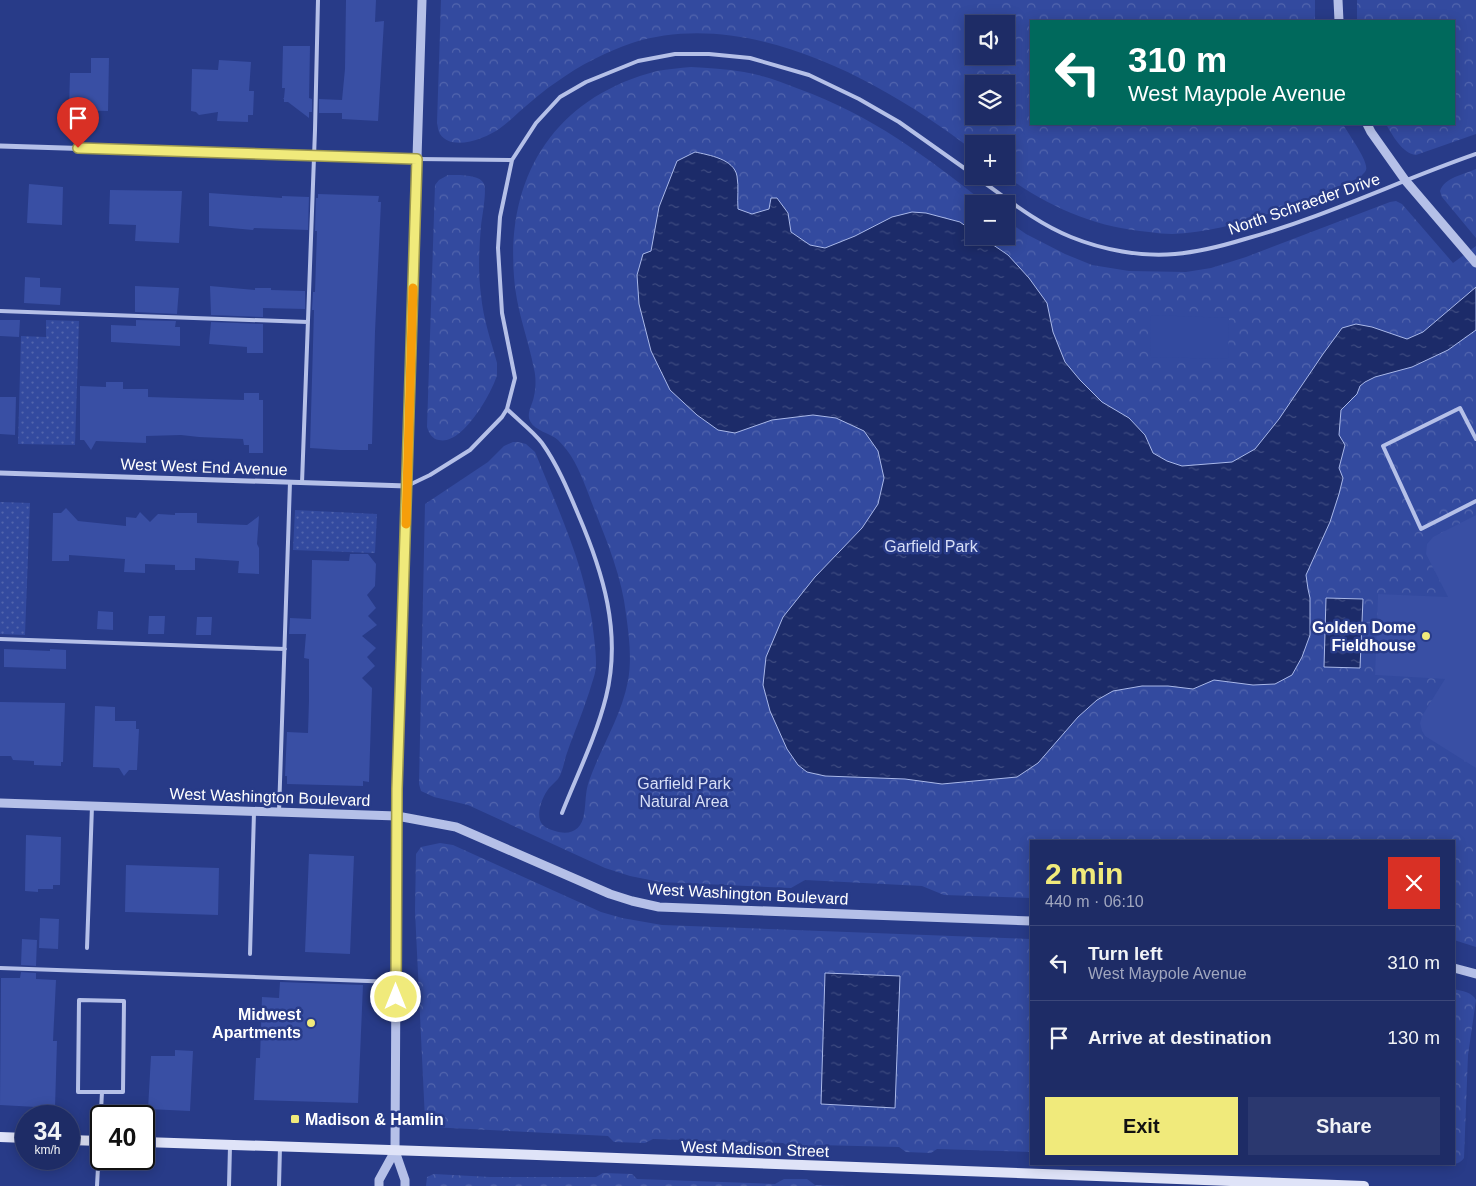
<!DOCTYPE html>
<html lang="en">
<head>
<meta charset="utf-8">
<style>
  :root { --surface:#1e2c66; --page:#2b386f; --text:#f1f3f6; --muted:#a1a7bf; --line:#3c487a; --accent:#f0ea7b }
  body { margin:0; font-family:Arial,sans-serif; background:var(--page); color:var(--text); height:100vh; display:flex; flex-direction:column; font-size:19px; white-space:nowrap }
  * { box-sizing:border-box; margin:0 }
  p { font-size:16px; color:var(--muted) }
  .icon { flex:none; width:28px; height:28px; fill:none; stroke:currentColor; stroke-width:2; stroke-linecap:round; stroke-linejoin:round }
  .map { position:relative; flex:1; overflow:hidden }
  .drawer { position:absolute; left:1030px; top:840px; width:425px; height:325px; display:flex; flex-direction:column; background:var(--surface); border-radius:0px; box-shadow:0 2px 12px #0003,0 0 0 1px var(--line) }
  .drawer>* { flex:none }
  .banner { position:absolute; left:1030px; top:20px; width:425px; height:105px; border-radius:0px; box-shadow:0 2px 12px #0003,0 0 0 1px var(--line); background:#00695c; color:#fff; overflow:hidden }
  .controls { position:absolute; left:965px; top:15px; display:grid; gap:10px }
  .controls a { display:grid; place-items:center; width:50px; height:50px; border-radius:0px; background:var(--surface); box-shadow:0 2px 12px #0003,0 0 0 1px var(--line); font-size:25px }
  .speed { position:absolute; left:15px; top:1105px; display:flex; gap:10px; font-size:25px; font-weight:700; text-align:center }
  .speed>* { display:grid; place-content:center; width:65px; height:65px; border-radius:50%; background:var(--surface); box-shadow:0 2px 12px #0003,0 0 0 1px var(--line); line-height:1 }
  .speed small { font-size:12px; font-weight:400 }
  .speed .limit { border:2px solid #111; border-radius:8px; background:#fff; color:#111 }
  .pin { position:absolute; display:grid; place-items:center; width:42px; height:42px; color:#fff; margin:-51px -21px; border-radius:50% 50% 50% 0; rotate:-45deg; box-shadow:0 0 5px #0007 }
  .pin .icon { rotate:45deg }
  .me { position:absolute; width:55px; margin:-28px; rotate:0deg; stroke-linejoin:round; filter:drop-shadow(0 0 4px #0008) }
  .turn { display:flex; align-items:center; gap:18px; height:105px; padding:0 15px; font-size:22px }
  .turn .icon { width:65px; height:65px; stroke-width:2.5 }
  .turn b { display:block; font-size:35px; line-height:42px }
  .round { display:grid; place-items:center; flex:none; width:52px; height:52px; border-radius:0px; background:var(--page) }
  .headline { display:flex; align-items:center; justify-content:space-between; height:85px; padding:0 15px }
  h1 { font-size:30px; font-weight:800; line-height:38px; color:var(--accent) }
  .button { display:flex; gap:10px; margin-top:auto; padding:10px 15px }
  .button a { flex:1; height:58px; border-radius:0px; background:var(--accent); color:#111; font-size:20px; font-weight:800; line-height:58px; text-align:center }
  .button a+a { background:var(--page); color:var(--text) }
  ul { padding:0; list-style:none }
  li { display:flex; align-items:center; gap:15px; height:75px; padding:0 15px; border-top:1px solid var(--line) }
  li div { flex:1 }
  li b { display:block; font-size:19px }
  li em { font-style:normal }
  .map>svg:first-child { display:block }
</style>
</head>
<body>
<div class="map">
<svg width="1476" height="1186" viewBox="0 0 1476 1186">
  <defs>
    <pattern id="grass-dots" width="8" height="8" patternUnits="userSpaceOnUse" patternTransform="scale(1.25)"><rect width="8" height="8" fill="#334a9f"/><path d="M2 2h.1M6 6h.1" fill="none" stroke="#5265ad" stroke-width="1.8" stroke-linecap="round"/></pattern>
    <pattern id="park-crowns" width="20" height="18" patternUnits="userSpaceOnUse" patternTransform="scale(1.25)"><rect width="20" height="18" fill="#334a9f"/><path d="M2 6a3 3 0 1 1 6 0M12 15a3 3 0 1 1 6 0" fill="none" stroke="#5265ad"/></pattern>
    <pattern id="water-ripples" width="26" height="14" patternUnits="userSpaceOnUse" patternTransform="scale(1.25)"><rect width="26" height="14" fill="#1c2b69"/><path d="M2 4q2-2 4 0t4 0M15 11q2-2 4 0t4 0" fill="none" stroke="#3e4b80"/></pattern>
  </defs>
  <rect width="100%" height="100%" fill="#283b88"/>
  <path fill="url(#grass-dots)" d="M46 320 79 321 75 445 18 444 21 336 46 337Z
    M0 502 30 503 25 635 0 634Z
    M295 510 377 514 375 553 293 550Z"/>
  <path fill="url(#park-crowns)" fill-rule="evenodd" d="M441 0H1315V21H1031V124H1343C1348 134 1369 161 1366 170 1365 173 1362 174 1361 177 1303 201 1235 232 1172 234 1165 234 1157 233 1149 232 1097 228 1048 207 1006 176V144H974V151C884 82 749 6 632 43 606 52 580 65 558 81 544 90 532 101 519 112 513 118 506 124 499 129 486 138 452 152 440 134 438 131 438 127 437 123ZM974 24H1006V56H974ZM974 84H1006V116H974Z
    M1357 0H1476V134L1416 155C1403 154 1392 135 1386 124H1454V21H1357Z
    M691 67C708 68 726 69 744 72 762 75 781 82 799 89 871 115 926 156 986 204H974V236H1006V220L1026 234 1065 254 1092 265 1129 271 1186 272 1211 268 1246 257 1390 202 1396 201 1402 204 1453 263 1476 246V947L1454 940V841H1031V898L944 895 922 886 805 880 791 888 660 882 630 876 605 868 468 805 434 797 421 791 419 784 425 504 488 462 504 446 513 442H518L526 444 535 452C559 512 588 572 594 637 595 646 596 655 596 664 596 671 594 677 592 683 585 707 575 730 567 753 564 761 563 772 558 779 555 782 552 785 549 788 543 796 537 810 540 820 542 827 549 829 555 831 570 836 582 830 584 814 586 803 585 792 589 781 601 747 621 717 628 681 632 658 629 636 626 614 622 578 608 544 595 511 588 493 581 472 571 456 568 451 562 444 558 440 550 433 535 431 530 421 526 413 533 404 534 396 536 387 536 377 534 369 528 338 516 309 514 277 506 174 556 97 657 71 668 69 680 68 691 67Z
    M1476 169V238L1442 197 1440 191C1445 177 1463 175 1476 169Z
    M448 175C458 175 480 174 484 184 487 190 482 217 481 226 479 249 478 272 481 295 483 318 491 341 497 363 497 367 497 371 497 375 492 393 462 446 439 440 432 439 429 433 427 427L435 185 439 180Z
    M440 843 453 845 601 912 622 918 662 925 1031 939V1152L937 1149 931 1153 906 1152 899 1147 817 1145C805 1151 794 1151 783 1143L653 1139 645 1143 614 1142 608 1136 430 1127 427 1125 425 1120 415 911 416 854 421 847Z
    M1454 989C1462 991 1472 992 1476 1000L1468 1055 1464 1158C1458 1167 1446 1164 1436 1164H1454Z
    M603 1173 632 1174 637 1179 775 1184 784 1179H807L815 1185 847 1186H426L427 1177 434 1174 490 1177H596Z"/>
  <path fill="#334a9f" d="M1151 315 1229 318 1228 359 1150 357Z"/>
  <path fill="url(#water-ripples)" stroke="#a9b8e9" d="M695 152C709 155 734 159 737 176 739 187 737 198 738 209L752 214 769 209 771 198H777L788 213 791 232 810 245 825 248 855 236 892 217 912 212 926 213 960 222 974 232V236H980L1008 255 1029 278 1047 303 1053 332 1065 362 1080 380 1102 402 1129 418 1145 435 1153 453 1167 461 1182 466 1232 462 1255 449 1279 419 1323 354 1342 328 1356 324 1372 327 1407 339 1423 332 1476 287V330L1448 350 1412 367 1375 377 1365 382 1360 386 1357 394 1341 410 1339 435 1345 445 1339 468 1343 478 1339 494 1330 522 1306 575 1308 589 1310 598V635L1302 657 1292 675 1275 684 1253 685 1214 680 1193 689 1168 686H1142L1113 691 1097 700 1078 717 1038 763 1017 777 942 784 905 779 825 776 807 772 798 765 787 749 770 711 763 685 766 657 783 617 815 577 862 528 878 504 884 478 878 451 864 431 836 418 813 415 772 420 735 433 718 430 697 415 670 390 651 351 639 304 637 275 643 254 651 251 659 207 677 161Z
    M1326 598 1363 599 1360 668 1324 667Z
    M825 973 900 976 895 1108 821 1104Z"/>
  <path fill="#394fa4" d="M346 0H376L375 22 384 21 378 121 342 119V113H319V99L342 100 345 69Z
    M283 46H310L309 98 312 99V112H309V118L288 102H284V99L283 98H284L285 88H282Z
    M91 58H109L108 111 69 110 70 73H91Z
    M219 60 251 62 249 91H254L253 115H248V122L217 121 218 112 199 115 196 112 191 111 192 69 218 70Z
    M29 184 63 187 62 225 27 223Z
    M110 190 182 191 179 243 135 241 136 225 109 224Z
    M209 193 282 198V196L309 197 308 230 254 228 253 230 209 226Z
    M318 194 379 196 378 202H381L375 332 372 444H368V450H340L310 448 314 310H312L313 292H315L317 231H315L316 198H318Z
    M25 277 40 278V287L61 288 60 305 24 303Z
    M135 286 179 288 177 314 135 312Z
    M210 286 255 290V288H271V290L305 291V309L263 308V317L211 315Z
    M0 320H20L19 337 0 336Z
    M136 320 176 321 175 327H180V346L111 342V325L136 326Z
    M211 322 263 324V353H247V347L209 344Z
    M106 382H123V389H148V397L244 400V393H259V400H263V453H249V445H244L243 439 199 437 181 435 146 436V443L96 441 91 450 84 440H80V386L106 387Z
    M0 397H16L15 435 0 434Z
    M66 508 78 521 126 526V517L136 518 140 512 150 522 158 514 175 515V513H197V523L247 525 259 516 257 544 259 548V574L238 573 239 561 195 558V570H175V565L145 564V573L124 572 125 559 69 555V561H52L53 513H61Z
    M1476 515V768L1425 736 1422 731 1420 723 1422 716 1445 679 1375 675 1378 594 1448 597 1426 554 1427 544 1433 537Z
    M350 554H368L376 564 375 586 367 595 376 608 368 616 377 625 362 636 376 648 367 657 375 666 362 678 372 688 369 782 363 781V786L287 784V776H285L287 732 308 733 309 700V659L304 658 306 634H289L290 618 311 619 312 560 349 561Z
    M98 611 113 612V630L97 629Z
    M149 616H165L164 634H148Z
    M197 617H212L211 635H196Z
    M4 649 50 651V649L66 650V669L4 667Z
    M0 702 65 703 63 762H61V766L34 765V761L13 760 11 756H0Z
    M95 706 115 707V721H136V729H139L137 770H129L124 776 119 768 93 767Z
    M26 835 61 837 60 885H53V889H38V892L25 891Z
    M309 854 354 856 350 954 305 952Z
    M126 865 219 868 218 915 125 912Z
    M40 918 59 919 58 949 39 948Z
    M22 939 37 940 36 966 21 965Z
    M21 972 36 973V979L56 980 53 1041H57L55 1108 0 1105 1 978H20Z
    M280 982 363 985 358 1103 254 1100 256 1058H260L262 997 279 998Z
    M175 1050 193 1051 190 1111 148 1109 151 1056H175Z"/>
  <g fill="none" stroke-linecap="round" stroke-linejoin="round">
    <path stroke="#b5c0e8" stroke-width="4" d="M417 159 512 160
      M975 176C1006 198 1036 223 1071 237 1103 250 1141 257 1175 254 1199 252 1222 246 1245 239 1325 217 1398 181 1476 154
      M0 311 308 322
      M1476 439 1460 408 1383 446 1421 529 1476 501
      M302 483 315 130 318 0
      M407 486 430 475 470 450 502 417 507 409
      M0 639 285 649
      M279 812 290 482
      M562 813C577 775 596 737 606 697 622 633 603 572 578 514 568 490 557 464 542 443 533 431 518 420 507 409L515 378 502 313 498 248 500 217 512 160 536 123 560 97 586 82 638 61 675 54H709L750 58 809 75 859 99 899 122 974 175
      M87 948 92 806
      M250 954 254 812
      M0 968 396 982
      M79 1000 124 1001 123 1092H78Z
      M97 1186 102 1092
      M229 1186 230 1146
      M279 1186 280 1147"/>
    <path stroke="#b5c0e8" stroke-width="5" d="M0 146 417 159
      M0 473 407 486"/>
    <path stroke="#b5c0e8" stroke-width="9" d="M1338 0 1339 21
      M1367 124 1371 132 1405 180 1476 263
      M0 803 397 816 456 827 610 894 632 901 659 907 1031 921
      M1454 968 1476 974
      M379 1186V1180L395 1151
      M405 1186V1180L395 1151 397 789 422 0"/>
    <path stroke="#dfe3f8" stroke-width="10" d="M0 1137 26 1138
      M69 1140 101 1141
      M144 1142 510 1154 1364 1186"/>
  </g>
  <g fill="none" stroke-linecap="round" stroke-linejoin="round">
    <g stroke="#9c9850" stroke-width="12">
      <path id="route" d="M78 148 417 159 397 789 396 997"/>
    </g>
    <use href="#route" stroke="#f0ea7b" stroke-width="9"/>
    <path stroke="#f59e0b" stroke-width="9" d="M406 524 413 288"/>
  </g>
  <g fill="#f0ea7b" stroke="#283b88" stroke-width="2">
    <circle cx="1426" cy="636" r="5"/>
    <circle cx="311" cy="1023" r="5"/>
    <rect x="290" y="1114" width="10" height="10" rx="2.5"/>
  </g>
  <g text-anchor="middle" dominant-baseline="central" stroke-width="5" stroke-linejoin="round" paint-order="stroke">
    <g font-size="16" fill="#fff" stroke="#283b88">
      <text transform="translate(1304 204) rotate(-19)">North Schraeder Drive</text>
      <text transform="translate(204 467) rotate(2)">West West End Avenue</text>
      <text transform="translate(270 797) rotate(2)">West Washington Boulevard</text>
      <text transform="translate(748 894) rotate(3)">West Washington Boulevard</text>
      <text transform="translate(755 1149) rotate(2)">West Madison Street</text>
    </g>
    <g font-size="16" fill="#d8dff7" stroke="#283b88">
      <text x="931" y="546">Garfield Park</text>
      <text x="684" y="783">Garfield Park<tspan x="684" dy="18">Natural Area</tspan></text>
    </g>
    <g font-size="16" font-weight="bold" fill="#fff" stroke="#283b88" text-anchor="end">
      <text x="1416" y="627">Golden Dome<tspan x="1416" dy="18">Fieldhouse</tspan></text>
      <text x="301" y="1014">Midwest<tspan x="301" dy="18">Apartments</tspan></text>
      <text x="305" y="1119" text-anchor="start">Madison &amp; Hamlin</text>
    </g>
  </g>
</svg>
<div class="controls">
<a><svg class="icon" aria-label="sound" viewBox="0 0 24 24"><path d="M4 9h4l5-4v14l-5-4H4zM17 9q2 3 0 6"/></svg></a>
<a><svg class="icon" aria-label="layers" viewBox="0 0 24 24"><path d="M12 4l9 5-9 5-9-5zM3 14l9 5 9-5"/></svg></a>
<a>+</a>
<a>−</a>
</div>
<div class="speed"><div>34<small>km/h</small></div><div class="limit">40</div></div>
<div class="pin" style="left:78px;top:148px;background:#d93025"><svg class="icon" aria-label="arrive" viewBox="0 0 24 24"><path d="M6 21V4h12l-3 4 3 4H6"/></svg></div>
<svg class="me" style="left:396px;top:997px" viewBox="-20 -20 40 40"><circle r="17" fill="#f0ea7b" stroke="#fff" stroke-width="3"/><path d="M0-11L8 9 0 5-8 9z" fill="#fff"/></svg>
<div class="banner">
<div class="turn"><svg class="icon" aria-label="left" viewBox="0 0 24 24"><path d="M17 20v-9H6M10 6l-5 5 5 5"/></svg><div><b>310 m</b>West Maypole Avenue</div></div>
</div>
<section class="drawer">
<div class="headline"><div><h1>2 min</h1><p>440 m · 06:10</p></div><a class="round" style="background:#d93025;color:#fff"><svg class="icon" aria-label="close" viewBox="0 0 24 24"><path d="M6 6l12 12M18 6L6 18"/></svg></a></div>
<ul>
<li><svg class="icon" aria-label="left" viewBox="0 0 24 24"><path d="M17 20v-9H6M10 6l-5 5 5 5"/></svg><div><b>Turn left</b><p>West Maypole Avenue</p></div><em>310 m</em></li>
<li><svg class="icon" aria-label="arrive" viewBox="0 0 24 24"><path d="M6 21V4h12l-3 4 3 4H6"/></svg><div><b>Arrive at destination</b></div><em>130 m</em></li>
</ul>
<div class="button"><a>Exit</a><a>Share</a></div>
</section>
</div>
</body>
</html>
